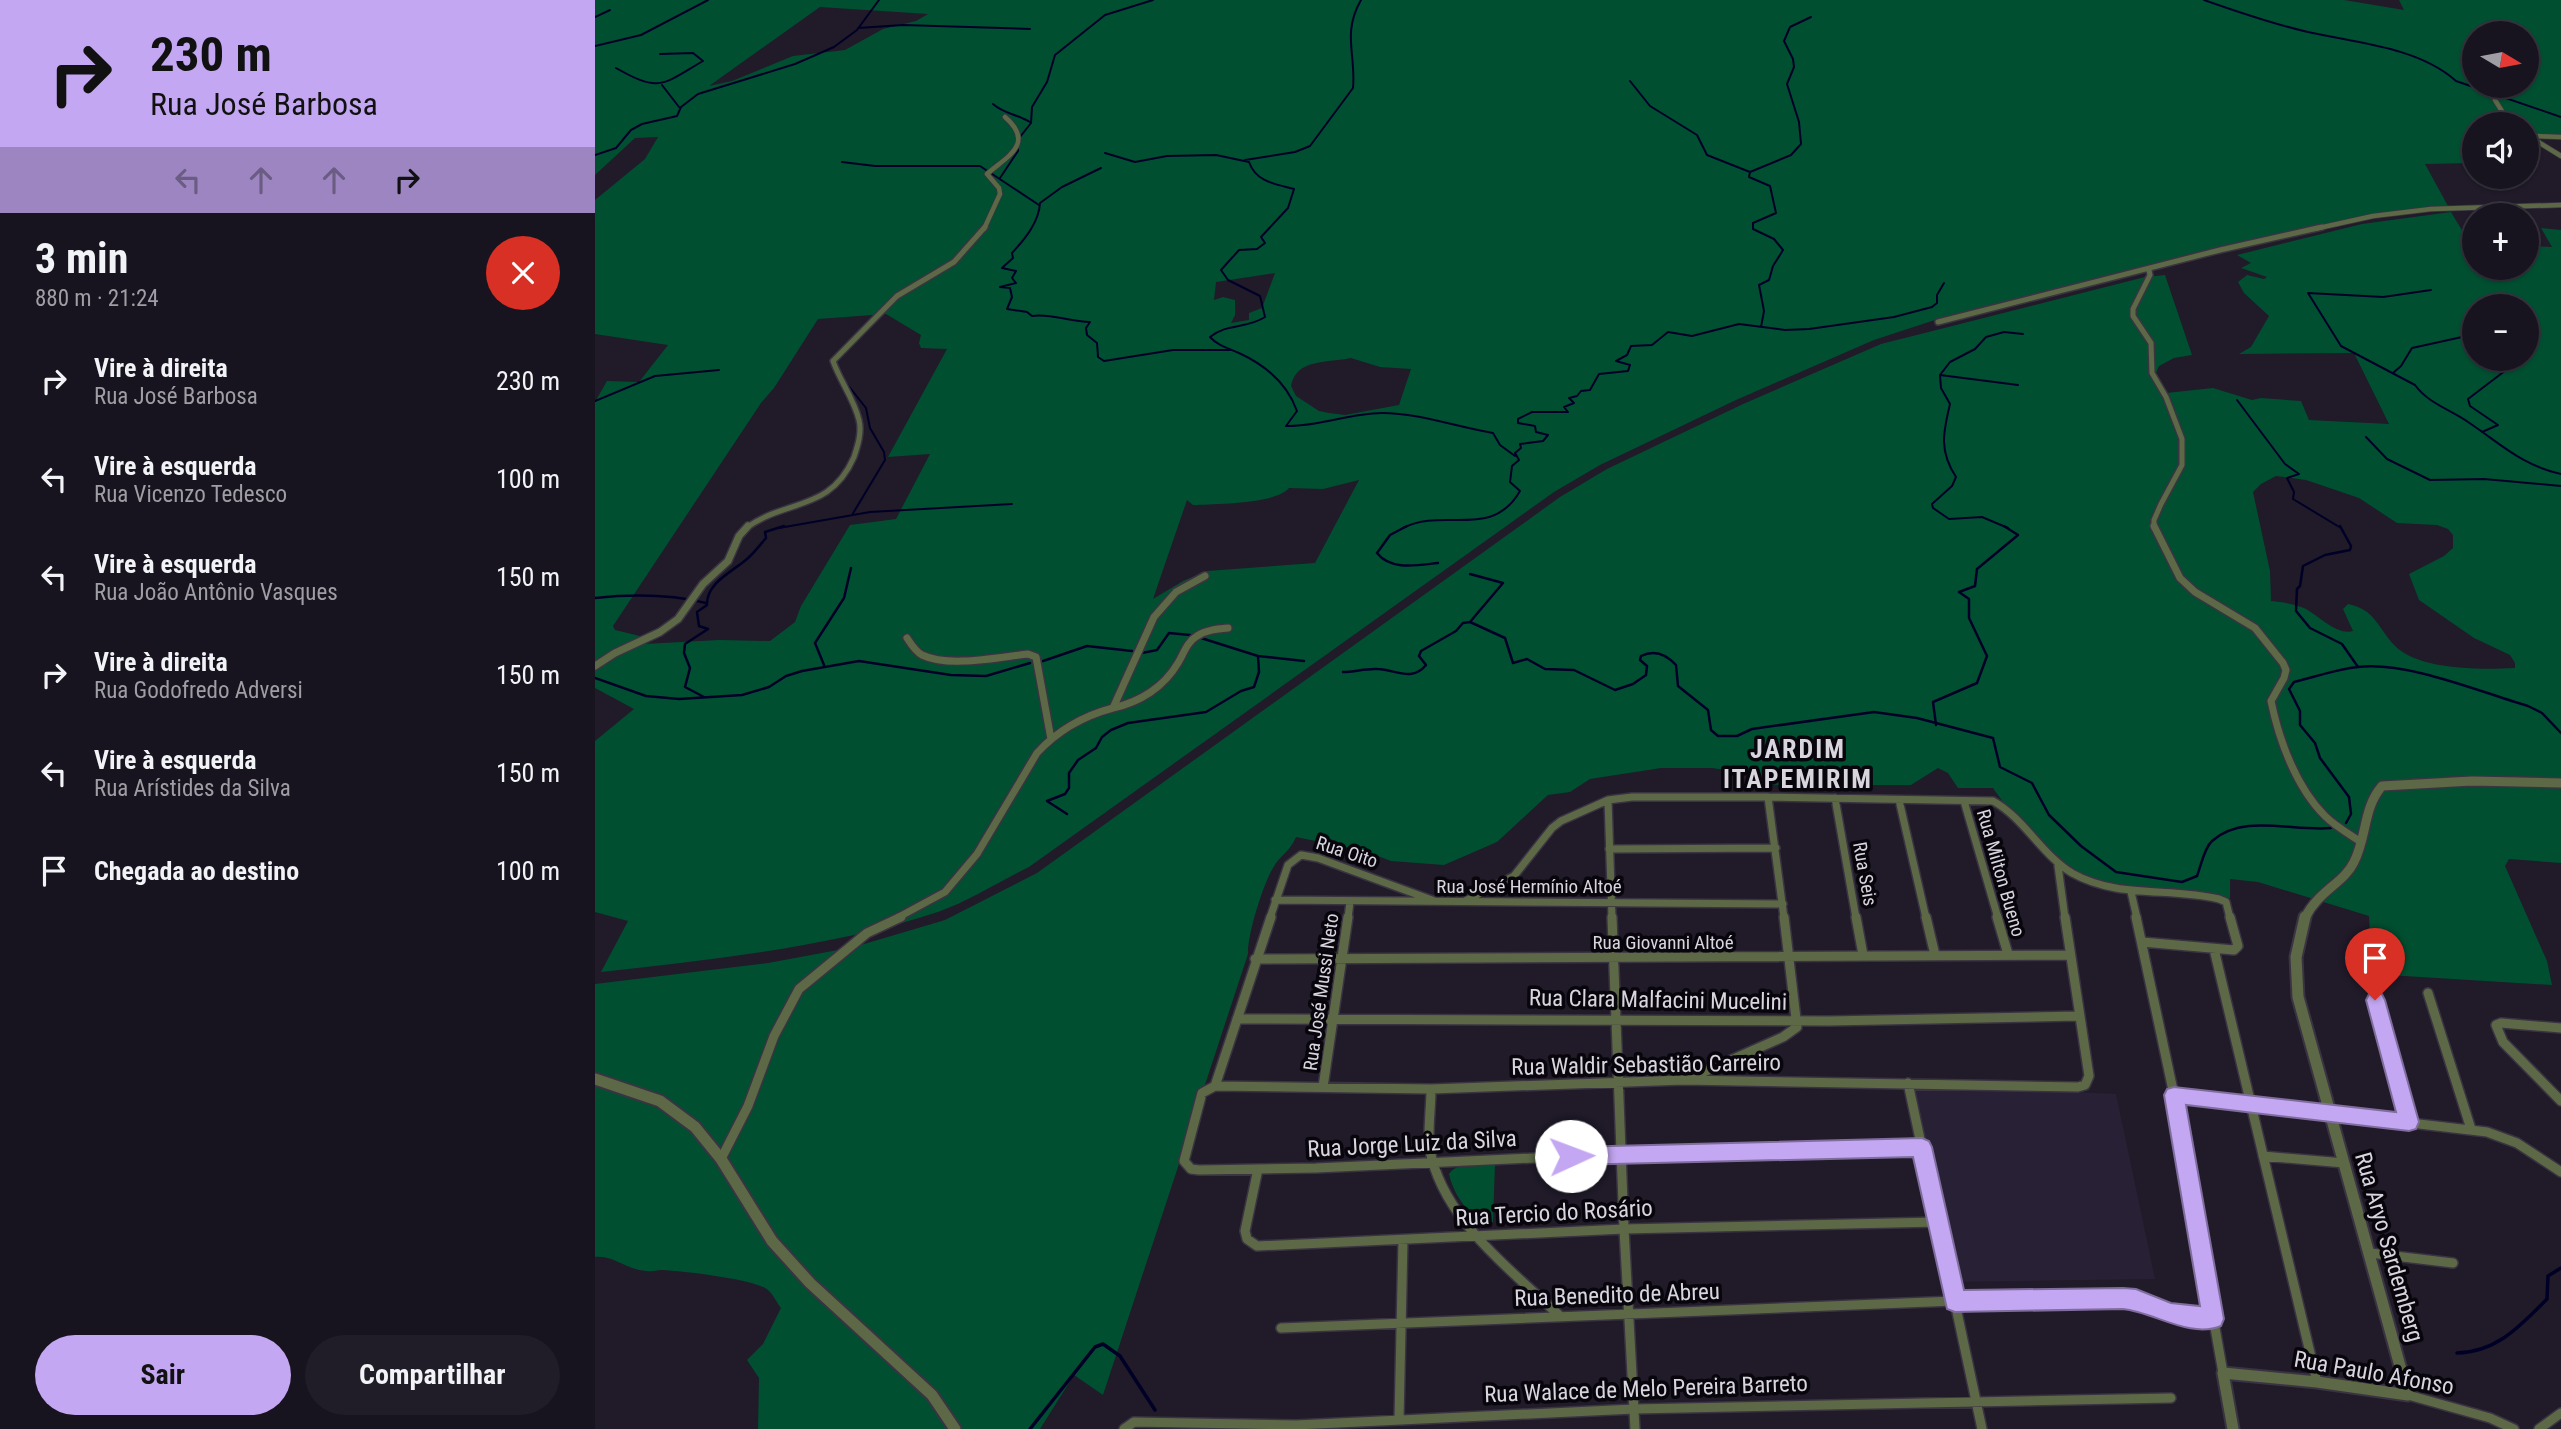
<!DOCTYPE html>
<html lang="pt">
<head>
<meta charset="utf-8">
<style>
  :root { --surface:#18141f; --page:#211d28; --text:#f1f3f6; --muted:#9f9ea4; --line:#36333d; --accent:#c3a7f2 }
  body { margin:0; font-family:"Roboto Condensed",sans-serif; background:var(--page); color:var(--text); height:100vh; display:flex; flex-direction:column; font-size:26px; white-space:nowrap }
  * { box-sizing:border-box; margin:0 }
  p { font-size:23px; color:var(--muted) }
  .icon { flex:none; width:38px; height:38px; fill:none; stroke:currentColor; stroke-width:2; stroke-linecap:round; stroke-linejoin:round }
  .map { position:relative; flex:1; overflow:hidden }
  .panel { display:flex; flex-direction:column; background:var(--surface); width:595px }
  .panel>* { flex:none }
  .banner { background:#c3a7f2; color:#111; overflow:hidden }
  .needle { width:46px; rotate:100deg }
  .controls { position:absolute; left:1867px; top:21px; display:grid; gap:14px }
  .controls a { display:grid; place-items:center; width:77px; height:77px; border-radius:50%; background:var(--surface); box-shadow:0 2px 5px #0004,0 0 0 2px var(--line); font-size:35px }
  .pin { position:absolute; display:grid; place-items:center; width:60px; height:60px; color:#fff; margin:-72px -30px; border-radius:50% 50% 50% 0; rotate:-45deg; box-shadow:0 0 7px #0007 }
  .pin .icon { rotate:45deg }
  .me { position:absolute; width:77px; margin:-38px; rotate:88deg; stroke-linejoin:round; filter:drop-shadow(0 0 5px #0008) }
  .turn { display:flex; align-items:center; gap:24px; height:147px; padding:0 35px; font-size:32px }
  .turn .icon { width:91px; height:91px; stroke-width:2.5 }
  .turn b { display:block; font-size:49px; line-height:60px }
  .lanes { display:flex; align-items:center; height:66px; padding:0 35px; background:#0003; justify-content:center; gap:35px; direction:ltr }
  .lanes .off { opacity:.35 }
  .round { display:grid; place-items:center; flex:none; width:74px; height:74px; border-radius:37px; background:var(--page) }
  .head { display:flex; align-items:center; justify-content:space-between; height:119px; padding:0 35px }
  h1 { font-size:42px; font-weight:700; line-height:52px }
  .primary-button { display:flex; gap:14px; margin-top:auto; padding:14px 35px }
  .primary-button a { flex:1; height:80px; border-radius:42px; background:var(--accent); color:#111; font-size:28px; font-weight:700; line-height:80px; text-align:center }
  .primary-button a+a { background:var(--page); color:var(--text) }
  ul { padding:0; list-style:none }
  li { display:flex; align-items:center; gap:21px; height:98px; padding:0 35px }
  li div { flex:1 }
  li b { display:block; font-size:26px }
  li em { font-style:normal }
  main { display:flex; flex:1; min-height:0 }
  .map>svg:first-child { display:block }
</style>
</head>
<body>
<main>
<section class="panel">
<div class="banner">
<div class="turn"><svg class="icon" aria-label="right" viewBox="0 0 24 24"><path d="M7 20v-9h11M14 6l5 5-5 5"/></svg><div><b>230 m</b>Rua José Barbosa</div></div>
<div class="lanes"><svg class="icon off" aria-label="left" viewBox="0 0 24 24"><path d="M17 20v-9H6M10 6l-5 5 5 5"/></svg><svg class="icon off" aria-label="ahead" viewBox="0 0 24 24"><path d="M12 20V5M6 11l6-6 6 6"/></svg><svg class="icon off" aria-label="ahead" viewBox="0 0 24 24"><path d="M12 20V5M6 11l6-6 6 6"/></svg><svg class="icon" aria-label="right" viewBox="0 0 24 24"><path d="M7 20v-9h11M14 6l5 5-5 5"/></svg></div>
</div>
<div class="head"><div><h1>3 min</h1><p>880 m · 21:24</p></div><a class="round" style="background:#d93025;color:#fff"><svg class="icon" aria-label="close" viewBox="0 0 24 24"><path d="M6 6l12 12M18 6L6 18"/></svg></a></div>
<ul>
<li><svg class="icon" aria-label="right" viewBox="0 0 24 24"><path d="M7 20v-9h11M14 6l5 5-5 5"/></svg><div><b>Vire à direita</b><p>Rua José Barbosa</p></div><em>230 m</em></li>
<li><svg class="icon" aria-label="left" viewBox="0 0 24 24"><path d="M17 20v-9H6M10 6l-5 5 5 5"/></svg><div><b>Vire à esquerda</b><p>Rua Vicenzo Tedesco</p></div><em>100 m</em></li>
<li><svg class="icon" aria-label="left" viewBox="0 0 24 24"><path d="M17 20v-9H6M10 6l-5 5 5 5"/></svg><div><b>Vire à esquerda</b><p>Rua João Antônio Vasques</p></div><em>150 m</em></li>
<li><svg class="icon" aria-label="right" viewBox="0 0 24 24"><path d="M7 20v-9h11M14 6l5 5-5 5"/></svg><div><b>Vire à direita</b><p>Rua Godofredo Adversi</p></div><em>150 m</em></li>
<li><svg class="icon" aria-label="left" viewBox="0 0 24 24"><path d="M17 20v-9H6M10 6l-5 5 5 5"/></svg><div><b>Vire à esquerda</b><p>Rua Arístides da Silva</p></div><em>150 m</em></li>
<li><svg class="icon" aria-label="arrive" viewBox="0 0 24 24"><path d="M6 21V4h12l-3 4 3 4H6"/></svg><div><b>Chegada ao destino</b></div><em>100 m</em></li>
</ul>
<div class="primary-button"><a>Sair</a><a>Compartilhar</a></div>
</section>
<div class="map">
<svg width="1966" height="1429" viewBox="0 0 1966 1429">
  <rect width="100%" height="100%" fill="#201a29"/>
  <path fill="#282035" d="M1318 1084 1521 1094 1560 1279 1361 1282Z"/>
  <path fill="#014f31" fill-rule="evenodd" d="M0 0H1749L1809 10 1804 0H1966V139L1932 138V124H1880L1879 163 1830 164 1853 206 1785 213 1644 243 1343 319 1279 340 1141 400 1005 465 959 492 434 867C405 881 374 901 343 912 233 948 119 959 6 972L33 921 0 912V741L39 709 0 688V402L12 381 44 382 73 345 0 334V200L50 159 63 137 40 138 0 175ZM225 7 333 14 321 21 288 29 250 50 198 56 137 81 114 86ZM1880 33H1932V86H1880ZM680 273 667 308 654 313V320L636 323 640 315V300L628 297 619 300 621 282ZM291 314 326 335 324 343 326 348 352 349 293 457 335 454 301 519 255 525 206 606 200 622 175 641 124 640 49 644 43 641 45 636 20 630 18 626 166 403 179 388 223 319ZM756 358 785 367 816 369 804 405 750 415 734 413 724 411 701 396 696 386C701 358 734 363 756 358ZM764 480 720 563 612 571 588 581 558 599 592 500 598 505C620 504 681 504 694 488L728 489Z
    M1856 212 1874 242 1879 243 1880 268H1932V246L1957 247 1946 228 1966 230V863L1914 859 1910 866 1952 961 1957 985 1777 974 1774 916 1663 882 1635 879V898C1589 895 1540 895 1496 880 1470 872 1413 811 1398 788H1363L1353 773 1343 768 1316 785H1184L1172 784 1145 772 1117 768H1066L995 779 975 792 953 795 902 842 849 865 796 861 770 851 701 837C695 852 685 855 678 868 668 884 652 936 653 954L508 1395 479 1375 445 1429H163L164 1378 152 1360 168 1344 186 1308C182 1303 178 1294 173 1290 161 1279 86 1271 67 1270 62 1270 56 1272 51 1271 32 1270 18 1255 0 1257V984L173 963 259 947 350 920 442 873 965 497 1012 469 1148 404 1286 344 1550 277 1570 275 1597 355 1579 358 1564 366 1560 375 1571 393 1618 388 1657 400 1666 398 1706 401 1714 420 1794 424 1759 353 1644 354 1656 347 1674 316 1649 293 1643 282 1652 275 1669 279 1672 277 1646 268 1656 263 1642 255 1767 224ZM1880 306H1932V359H1880ZM1681 476 1711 480 1764 498 1802 523 1842 525 1853 529 1858 535V548L1849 556 1814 574 1824 600 1879 638 1915 655 1920 663V668C1887 670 1824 670 1800 646 1782 627 1781 610 1753 604L1748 609 1758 631C1742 636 1723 615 1709 608 1698 604 1688 602 1676 601L1675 571 1658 492 1666 484Z
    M900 1164 898 1222C876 1222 858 1194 854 1174 862 1161 886 1164 900 1164Z"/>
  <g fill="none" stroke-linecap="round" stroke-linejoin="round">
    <path stroke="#000027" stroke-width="2" d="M1609 0C1643 12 1678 24 1713 32 1761 43 1823 47 1861 81L1966 117
      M0 17 15 10
      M263 28 308 25 435 29
      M0 46 46 35 113 0
      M21 68C65 93 67 85 108 61L98 53 65 54
      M1035 81 1055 106 1102 135 1112 155 1155 172 1196 155 1206 144 1204 122 1192 84 1199 67 1198 59 1189 41 1195 27 1216 17
      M67 85 84 107
      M398 104C409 114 422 114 435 122
      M425 137 436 123 437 107 452 82 460 55 510 15 558 0
      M510 153 540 162 572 156 621 155 654 162C661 182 680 184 699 189L693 208 666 237 670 243 662 249 644 250 626 270 633 280 665 296 670 317C652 329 632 323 615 337 623 346 633 348 644 353 670 365 692 383 702 411L691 426C724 427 754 413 787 413 824 413 861 427 898 433L905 445 920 456
      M0 155 21 148 36 130 47 124 82 116 86 107 103 94 200 64 239 47 262 30 284 0
      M650 160 700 152 715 146 758 88C761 54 747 33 766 0
      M247 162 280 166H385L444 205
      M506 168 467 187 445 203C444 222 430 239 417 253L418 258 407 268 421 271 417 278 421 283 405 287 415 288 417 297 412 309 432 312 437 316C455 313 475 322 495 322L491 328 492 335 502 343 503 357 509 361 578 350H635
      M1155 172 1154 177 1175 186 1181 213 1158 223V229L1179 239 1188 250 1178 266 1174 280 1164 285 1169 311 1166 327
      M405 178 423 151V143
      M1836 290 1788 297 1713 293 1746 346 1820 385C1833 403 1854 409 1873 422 1906 444 1926 465 1966 474
      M1798 373 1806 366 1817 348 1867 337 1880 329
      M1345 375 1423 385
      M252 384 271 408 275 428 289 452 290 460 257 515
      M1642 400 1690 464 1704 474 1692 478 1699 492 1698 499 1746 528
      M0 401 60 376 124 370
      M1887 432 1903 425 1875 406 1873 399 1915 367
      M1771 437 1792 459 1835 480 1889 479 1966 486
      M184 528 275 512 417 504
      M808 528C849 507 897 540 925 491L915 482 917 466 924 460 920 453 926 448 925 444 948 441 953 435 941 432 940 426 923 423V419L937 412H973L969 407 979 403 974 398 982 396 986 391 995 390 1004 374 1033 371 1035 365 1021 361 1032 355 1036 346 1057 345 1073 332 1097 336 1144 324 1190 330 1214 329 1299 317 1337 307 1342 303V295L1349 283
      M1413 528 1387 517 1354 519 1338 508 1337 504 1357 486 1361 477C1344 451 1348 433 1355 404L1346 388 1345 375 1355 362 1380 349 1391 337 1409 332 1428 334"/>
    <path stroke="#000027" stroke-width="2.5" d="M812 526 795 535 782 553C796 571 823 565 843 563
      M1745 526 1756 546 1755 550 1730 555 1708 566 1705 586 1702 589 1701 611 1715 628 1747 644 1763 667
      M875 574 908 583 875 622
      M0 598C38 594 74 594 111 603
      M606 638 663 656 709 661
      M547 653 562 650 574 633 595 635
      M448 661 492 646 537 651
      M229 665 220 643 249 598 256 568
      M748 672C760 672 771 668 783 669 801 670 817 682 831 665L824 656 826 651 861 631 868 623 875 622 910 638 918 663 932 659 950 669 979 670 1020 690 1038 684 1051 675 1052 666 1045 660 1046 656C1060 649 1071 654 1081 665L1083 686 1113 710 1116 730 1123 736H1142L1157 729 1279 712 1322 718 1398 738 1405 767 1437 783 1454 815 1486 846 1521 872 1587 882 1602 876C1606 866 1609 848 1617 841 1648 813 1699 832 1736 828
      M0 678 51 696 84 699 147 695 174 687 191 676 207 671 264 661 356 675 391 676 435 663
      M109 697 90 687 95 668 89 653 90 644 113 629 104 626 102 612 112 605C111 583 137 572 152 559 159 553 165 545 171 538L170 532 189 526
      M1341 725 1338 702 1382 683 1392 656 1374 618V599L1364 592 1380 586 1382 569 1423 535 1409 526
      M472 814 452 801 470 794 474 788V773L483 760 501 748 507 737 516 730 533 723 611 712 646 691 659 687 664 672 663 656
      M1751 823 1756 814 1754 797 1725 758 1720 743 1705 725V711L1694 689 1699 682C1720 677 1742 669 1763 667 1812 661 1885 692 1933 706L1947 713 1966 733"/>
    <path stroke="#000027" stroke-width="3.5" d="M1862 1353C1902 1352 1925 1326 1952 1299L1953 1276 1966 1268
      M435 1429 500 1347 508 1344 525 1356 560 1410"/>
    <g stroke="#3a3442" stroke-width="6">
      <path id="minor-far3" d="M1900 100 1915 124
        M1932 135 1966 156
        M1940 139 1941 136 1966 137
        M389 229 405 194 404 188 392 174C411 157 441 144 410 117
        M1719 229 1778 216 1836 209 1966 205"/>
    </g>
    <g stroke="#3a3442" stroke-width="8">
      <path id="minor-far2" d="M1554 270 1555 275 1538 309V316L1556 343 1557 373 1571 397 1587 439V465L1566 504 1559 520V528
        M1343 322 1625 250 1727 227
        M151 528C193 498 235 512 259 457 263 445 267 432 264 420 259 399 245 381 238 361L302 296 359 262 390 227"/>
    </g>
    <g stroke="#3a3442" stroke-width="10">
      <path id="minor-far1" d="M1559 526 1585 578 1600 592 1660 628 1688 663 1691 670 1689 678 1676 701C1684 740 1701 787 1730 816 1740 826 1754 834 1766 842
        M312 638C316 644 320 651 327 655 354 668 404 657 433 654L441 657 456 739
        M0 666 20 653 65 632 83 619 108 584 133 561 144 536 153 526
        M518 708C545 702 569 687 583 663 589 653 592 642 602 636 611 630 622 629 633 628
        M1173 797 1189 918
        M1240 798 1261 918
        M1013 800 1017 918
        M1304 800 1331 918
        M1369 801 1403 918
        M1014 849 1181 848
        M1463 866 1470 918
        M1536 892 1542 918
        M680 900 1188 904
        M870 901 919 876 957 828 966 821 1013 800 1037 797H1173L1398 801C1429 818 1446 854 1477 873 1523 899 1575 887 1624 899L1631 902 1635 918
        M302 918 350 892 382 854 442 753C463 730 488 716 518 708L559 617 581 592 610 576
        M675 918 693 865 706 855 723 858 837 900
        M753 918 755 902"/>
    </g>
    <g stroke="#3a3442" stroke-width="12">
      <path id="minor" d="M1017 917 1029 1229 1040 1429
        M1261 917 1268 955
        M1331 917 1340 955
        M1402 917 1413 954
        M1541 917 1579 1095 1628 1373
        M1547 942 1639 950 1643 946 1635 917
        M1619 949 1722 1382
        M660 959 1475 955
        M1833 993 1876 1129
        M1780 1000 1814 1122
        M642 1019 1234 1021 1483 1016
        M1966 1028 1906 1023 1901 1025 1908 1042 1966 1101
        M1093 1079 1188 1037 1202 1027 1189 917
        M1313 1083 1387 1429
        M620 1086 676 917
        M728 1087 753 917
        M836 1089C836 1112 831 1137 837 1159 854 1224 918 1272 965 1316
        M1579 1095 1892 1132 1922 1143 1966 1172
        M1327 1147 1025 1154 721 1168 604 1170 596 1169 589 1161 607 1093 620 1086 836 1089 1089 1080 1483 1087 1490 1085 1494 1076 1470 917
        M1668 1156 1749 1163
        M126 1159 153 1106 179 1036 204 989 272 933 306 917
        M663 1169 650 1231 652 1239 662 1246 1029 1229 1343 1222
        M1775 1253 1858 1263
        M686 1328 1360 1301 1493 1299 1541 1300 1576 1313 1618 1319
        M1813 1395 1895 1418 1919 1429
        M804 1419 808 1240
        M529 1429 539 1422 701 1425 1039 1409 1576 1398
        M1944 1429 1966 1413"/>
    </g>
    <g stroke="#3a3442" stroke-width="12">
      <path id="tertiary-far1" d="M1710 918C1723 891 1749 883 1759 862 1772 837 1768 808 1787 786L1877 781 1966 783"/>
    </g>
    <g stroke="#3a3442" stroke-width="15">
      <path id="tertiary" d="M0 1079 65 1101 100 1127 126 1159 177 1241 215 1283 337 1395 360 1429
        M1638 1429 1628 1373 1722 1382 1813 1395 1703 997 1701 957 1710 917"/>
    </g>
    <use href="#minor-far3" stroke="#5d6946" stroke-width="4.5"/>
    <use href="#minor-far2" stroke="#5d6946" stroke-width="5"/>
    <use href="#minor-far1" stroke="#5d6946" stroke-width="7"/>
    <use href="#minor" stroke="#5d6946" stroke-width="9"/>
    <use href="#tertiary-far1" stroke="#5d6946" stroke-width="9"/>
    <use href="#tertiary" stroke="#5d6946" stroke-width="11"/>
  </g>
  <path fill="#c3a7f2" stroke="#7f6d9d" stroke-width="2" d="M1780 992 1787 994 1790 1000 1824 1122 1821 1129 1814 1131 1591 1105 1629 1319 1626 1326C1595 1339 1559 1312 1528 1309L1360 1312 1352 1309 1318 1157 976 1165 969 1162 966 1156 969 1149 976 1147 1327 1138 1334 1141 1337 1147 1369 1290 1528 1288 1541 1289 1576 1303 1605 1306 1569 1095 1572 1089 1579 1087 1801 1112 1771 1000 1774 994Z"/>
  <g text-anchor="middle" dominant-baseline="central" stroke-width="7" stroke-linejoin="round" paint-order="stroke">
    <g font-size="19" fill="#d9d5df" stroke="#08060c">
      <text transform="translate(752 852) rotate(18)">Rua Oito</text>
      <text transform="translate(1406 873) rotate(74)">Rua Milton Bueno</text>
      <text transform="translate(1270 874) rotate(80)">Rua Seis</text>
      <text x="934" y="886">Rua José Hermínio Altoé</text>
      <text x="1068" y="942">Rua Giovanni Altoé</text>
      <text transform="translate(726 992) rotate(-82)">Rua José Mussi Neto</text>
    </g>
    <g font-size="23" fill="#d9d5df" stroke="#08060c">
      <text transform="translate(1063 1000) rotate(1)">Rua Clara Malfacini Mucelini</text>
      <text transform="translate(1051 1065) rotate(-1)">Rua Waldir Sebastião Carreiro</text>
      <text transform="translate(817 1144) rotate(-3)">Rua Jorge Luiz da Silva</text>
      <text transform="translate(959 1213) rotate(-3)">Rua Tercio do Rosário</text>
      <text transform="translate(1794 1247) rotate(74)">Rua Aryo Sardemberg</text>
      <text transform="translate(1022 1295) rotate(-2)">Rua Benedito de Abreu</text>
      <text transform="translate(1779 1373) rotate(10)">Rua Paulo Afonso</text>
      <text transform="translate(1051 1389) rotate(-2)">Rua Walace de Melo Pereira Barreto</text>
    </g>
    <g font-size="26" font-weight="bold" letter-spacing="2" fill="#d9d5df" stroke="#08060c">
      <text x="1203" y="749">JARDIM<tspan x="1203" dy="30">ITAPEMIRIM</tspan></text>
    </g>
  </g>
</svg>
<div class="controls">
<a><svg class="needle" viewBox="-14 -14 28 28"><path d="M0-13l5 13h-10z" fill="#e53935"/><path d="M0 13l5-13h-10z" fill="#9f9ea4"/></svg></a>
<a><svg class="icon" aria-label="sound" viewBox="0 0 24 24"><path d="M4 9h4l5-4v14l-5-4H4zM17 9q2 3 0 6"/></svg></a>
<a>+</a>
<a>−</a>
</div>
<div class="pin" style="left:1780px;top:1000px;background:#d93025"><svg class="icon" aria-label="arrive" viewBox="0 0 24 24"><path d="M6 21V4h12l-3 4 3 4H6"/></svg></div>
<svg class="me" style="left:976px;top:1156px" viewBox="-20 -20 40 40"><circle r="19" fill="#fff"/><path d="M0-13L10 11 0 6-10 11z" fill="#c3a7f2"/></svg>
</div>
</main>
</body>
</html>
